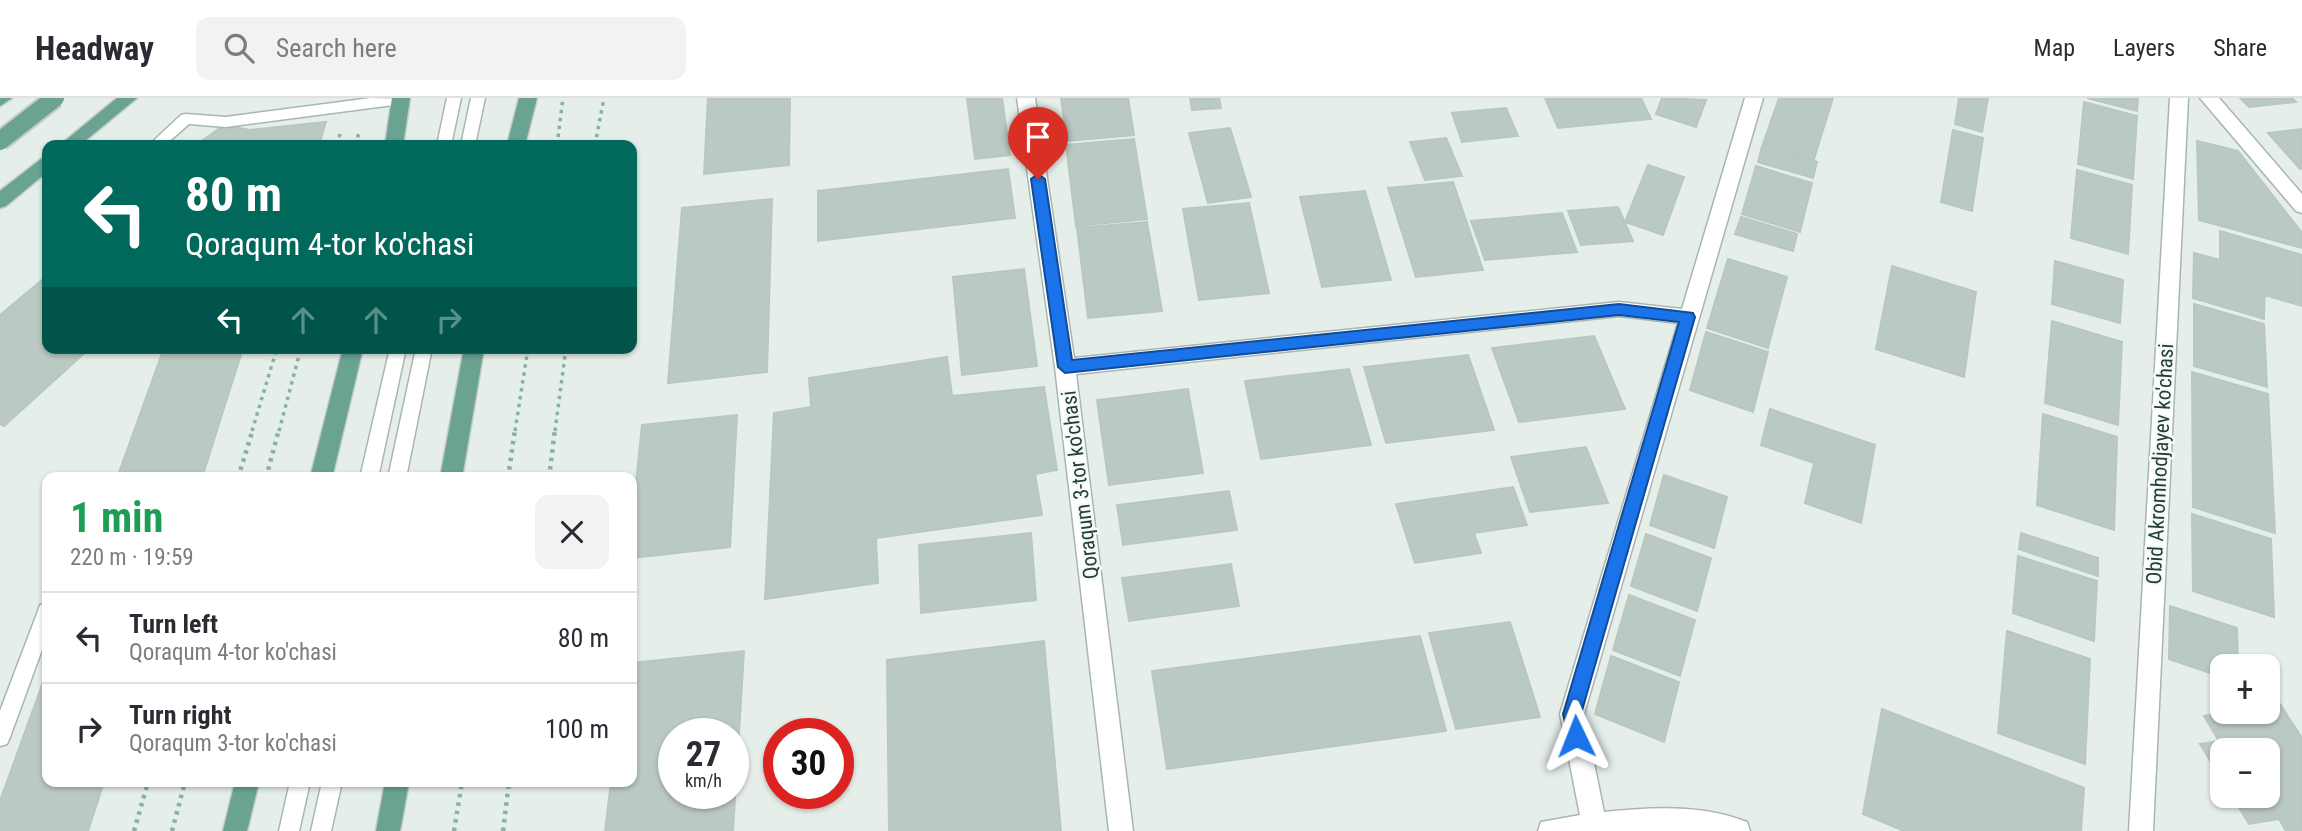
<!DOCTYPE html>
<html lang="en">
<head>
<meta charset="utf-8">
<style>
  :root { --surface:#fff; --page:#f2f2f3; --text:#2b2b33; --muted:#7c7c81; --line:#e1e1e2 }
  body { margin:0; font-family:"Roboto Condensed",sans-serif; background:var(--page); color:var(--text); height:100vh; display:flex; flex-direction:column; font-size:26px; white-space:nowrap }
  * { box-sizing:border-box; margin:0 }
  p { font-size:23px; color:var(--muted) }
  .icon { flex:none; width:38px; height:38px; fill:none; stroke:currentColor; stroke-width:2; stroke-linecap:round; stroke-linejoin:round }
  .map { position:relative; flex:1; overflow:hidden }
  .side { position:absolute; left:42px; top:374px; width:595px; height:315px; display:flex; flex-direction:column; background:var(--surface); border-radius:14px; box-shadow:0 2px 5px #0004 }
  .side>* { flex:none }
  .guide { position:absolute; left:42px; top:42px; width:595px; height:214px; border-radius:14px; box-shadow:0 2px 5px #0004; background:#00695c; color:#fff; overflow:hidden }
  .tools { position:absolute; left:2210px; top:556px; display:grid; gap:14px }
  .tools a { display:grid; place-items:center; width:70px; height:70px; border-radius:14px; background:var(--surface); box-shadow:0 2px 5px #0004; font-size:35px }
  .speed { position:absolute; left:658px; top:620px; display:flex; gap:14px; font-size:35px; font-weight:700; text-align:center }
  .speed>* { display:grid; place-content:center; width:91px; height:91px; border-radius:50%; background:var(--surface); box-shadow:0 2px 5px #0004; line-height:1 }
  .speed small { font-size:18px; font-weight:400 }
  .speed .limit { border:10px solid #d22; background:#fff; color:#111 }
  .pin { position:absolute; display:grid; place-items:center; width:60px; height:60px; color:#fff; margin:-72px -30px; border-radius:50% 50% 50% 0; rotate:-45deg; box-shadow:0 0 7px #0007 }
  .pin .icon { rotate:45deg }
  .me { position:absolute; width:77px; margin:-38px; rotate:358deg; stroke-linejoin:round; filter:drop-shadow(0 0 5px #0008) }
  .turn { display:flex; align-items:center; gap:24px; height:147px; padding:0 28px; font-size:32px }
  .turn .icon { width:91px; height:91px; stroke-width:2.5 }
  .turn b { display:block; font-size:49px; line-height:60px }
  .lanes { display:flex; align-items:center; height:66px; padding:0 28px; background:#0003; justify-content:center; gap:35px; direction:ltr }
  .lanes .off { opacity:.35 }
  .round { display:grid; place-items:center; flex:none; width:74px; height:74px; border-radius:14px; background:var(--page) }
  .head { display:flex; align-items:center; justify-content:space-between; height:119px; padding:0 28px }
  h1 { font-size:42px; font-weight:700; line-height:52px; color:#1e9e55 }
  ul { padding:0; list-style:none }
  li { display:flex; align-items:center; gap:21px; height:91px; padding:0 28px; border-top:2px solid var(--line) }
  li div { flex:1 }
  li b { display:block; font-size:26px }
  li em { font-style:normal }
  header { display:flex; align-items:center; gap:42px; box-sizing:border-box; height:98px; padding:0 35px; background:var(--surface); border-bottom:2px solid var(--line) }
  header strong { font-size:33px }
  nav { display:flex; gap:38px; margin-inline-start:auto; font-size:24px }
  .search { width:490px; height:63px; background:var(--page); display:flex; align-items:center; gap:18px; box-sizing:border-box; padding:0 24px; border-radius:14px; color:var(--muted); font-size:26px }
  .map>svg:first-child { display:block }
</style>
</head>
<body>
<header>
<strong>Headway</strong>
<div class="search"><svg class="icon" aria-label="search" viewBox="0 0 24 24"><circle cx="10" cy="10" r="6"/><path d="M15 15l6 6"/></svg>Search here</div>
<nav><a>Map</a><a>Layers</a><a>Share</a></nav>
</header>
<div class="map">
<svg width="2302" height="733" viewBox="0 0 2302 733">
  <rect width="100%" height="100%" fill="#e6eeea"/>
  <path fill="#bbc9c3" stroke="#b8c8c1" stroke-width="2" fill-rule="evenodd" d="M708 0H790L789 67 704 76Z
    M967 0H1002L1010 57 975 61Z
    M1061 0H1128L1134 37 1067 43Z
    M1190 0H1219L1221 10 1192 12Z
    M1545 0H1641L1651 21 1558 30Z
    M1662 0 1706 2 1696 29 1656 16Z
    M1779 0H1833L1814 61 1763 46Z
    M1959 0H1988L1982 34 1955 26Z
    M2087 0H2138L2137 13Z
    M2240 0H2292L2296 4 2249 9Z
    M2084 4 2137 18 2133 81 2078 66Z
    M1506 10 1518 38 1462 44 1452 15Z
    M326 24 319 47H196L224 27 250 32Z
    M1230 30 1251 99 1208 105 1189 35Z
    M2302 31V70L2300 71 2268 35Z
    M1953 32 1983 40 1972 113 1941 104Z
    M1446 40 1462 78 1425 82 1410 44Z
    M1134 41 1147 121 1076 128 1066 47Z
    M2197 43 2238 53 2302 135V150L2199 122Z
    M1762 48 1817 64 1813 80 1758 64Z
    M1648 67 1684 79 1663 137 1625 124Z
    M1756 68 1812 85 1800 134 1742 116Z
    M1008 71 1015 120 818 143V93Z
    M2077 72 2132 87 2128 156 2071 140Z
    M1453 84 1483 172 1416 179 1388 90Z
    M1365 93 1391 182 1322 189 1300 99Z
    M772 101 767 274 668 285 682 110Z
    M1249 105 1269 195 1199 202 1183 111Z
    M1618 109 1633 143 1581 147 1568 113Z
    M1562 115 1577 154 1485 162 1471 123Z
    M1741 119 1797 136 1793 153 1735 136Z
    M1147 124 1162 213 1088 220 1077 130Z
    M2220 133 2302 157V208L2265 197V174L2220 161Z
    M2194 155 2265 174 2264 221 2193 200Z
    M1728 161 1787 179 1768 250 1707 230Z
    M2055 163 2123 182 2120 225 2052 206Z
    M1892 168 1976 194 1964 279 1876 251Z
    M1024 171 1037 268 962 277 953 179Z
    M43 181 47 182V250H90L4 328 0 326V217Z
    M2194 206 2264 226 2267 289 2194 268Z
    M2052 223 2122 244 2118 327 2045 305Z
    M1706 234 1768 254 1753 314 1690 292Z
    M1594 238 1625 311 1519 324 1492 250Z
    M164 250H243L202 380H117Z
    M1468 257 1494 332 1386 345 1364 269Z
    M947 259 952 298 1044 289 1057 372 1035 376 1042 417 876 440 878 485 765 501 774 315 811 309 809 280Z
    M1349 271 1371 347 1261 361 1245 283Z
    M2192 274 2268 296 2275 435 2193 409Z
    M1188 291 1203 375 1109 387 1097 302Z
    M1770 311 1875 347 1861 425 1805 405 1814 365 1761 347Z
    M2043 316 2117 339 2114 432 2037 407Z
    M737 317 730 449 632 460V425L642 327Z
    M1586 349 1608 405 1530 414 1511 359Z
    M1664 377 1727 399 1714 450 1650 427Z
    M1513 389 1527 427 1474 435 1481 455 1415 465 1396 406Z
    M1229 393 1237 432 1123 447 1117 407Z
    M2192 416 2271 441 2274 519 2193 493Z
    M1031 435 1036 502 921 515 919 447Z
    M2021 435 2098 460V478L2019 451Z
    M1646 436 1711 460 1697 513 1631 488Z
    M2018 458 2097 483 2094 543 2013 515Z
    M1231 466 1239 508 1129 523 1122 480Z
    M1629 497 1695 522 1680 578 1613 552Z
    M2170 508 2237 530 2238 569H2222V579L2169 561Z
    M1510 524 1540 619 1456 631 1429 535Z
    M2007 533 2090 561 2085 666 1998 635Z
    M1420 538 1446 633 1167 671 1152 573Z
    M1044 543 1061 733H889L887 562Z
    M744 553 733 733H605L611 684H632V565ZM674 635H733V695H674Z
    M1611 558 1679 584 1664 644 1595 616Z
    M47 573V684H104L88 733H0V703Z
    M2280 606 2302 640V733H2286L2279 721 2249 726 2232 698H2268V653H2222V682L2200 646 2219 643 2204 618 2228 614H2268V608Z
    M1882 611 2084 690 2081 733H1904L1863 716Z"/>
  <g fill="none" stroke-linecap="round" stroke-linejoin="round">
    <g stroke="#a8b6b1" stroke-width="3">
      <path id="service" d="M371 0 408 1 401 6 226 29 189 26 165 47H149L181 17 186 16 226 19Z
        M447 0H461L451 47H437Z
        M471 0H485L475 47H461Z
        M390 250H406L378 380H360Z
        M416 250H432L406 380H388Z
        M47 505V538L10 639 7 646 0 648V613L38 513 40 507Z
        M290 684H310L299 733H279Z
        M322 684H342L331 733H311Z"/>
    </g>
    <g stroke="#a8b6b1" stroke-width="3">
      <path id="minor" d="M1017 0H1035L1074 260 1619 204 1682 211 1745 0H1763L1584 616 1604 714C1650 709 1703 706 1747 724L1750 733H1538L1541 724 1580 717 1560 616 1678 225 1619 218 1076 276 1133 733H1109L1055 269Z
        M2170 0H2188L2153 733H2129Z
        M2200 0H2219L2302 96V115L2296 113Z"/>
    </g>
    <g stroke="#c2cac7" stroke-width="3">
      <path id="primary" d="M0 0H12L0 8Z
        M117 0H137L80 47H60Z
        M392 0H410L403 47H385Z
        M519 0H537L525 47H507Z
        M47 59V74L6 108 0 110V93L41 61Z
        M343 250H363L332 380H310Z
        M464 250H484L462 380H440Z
        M235 684H259L247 733H223Z
        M385 684H409L400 733H376Z"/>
    </g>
    <path stroke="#87b1a3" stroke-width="3.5" stroke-dasharray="3.5 4.5" stroke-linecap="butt" d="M337 47 340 36
      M355 47 359 35
      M557 47 563 0
      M595 47 604 0
      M252 333 277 250
      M279 333 301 250
      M515 333 528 250
      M555 333 566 250"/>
    <path stroke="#87b1a3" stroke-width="4.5" stroke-dasharray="3.5 5" stroke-linecap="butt" d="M238 380 253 331
      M266 380 279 331
      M508 380 515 331
      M549 380 555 331
      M134 733 148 684
      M172 733 185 684
      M454 733 462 684
      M503 733 509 684"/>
    <use href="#service" fill="#fff" fill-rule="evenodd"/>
    <use href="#minor" fill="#fff" fill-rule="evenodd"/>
    <use href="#primary" fill="#6ba393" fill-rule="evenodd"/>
    <g stroke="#c2cac7" stroke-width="22" stroke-linecap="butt">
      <path id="primary-bridge" d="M0 43 55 0"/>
    </g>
    <use href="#primary-bridge" stroke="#6ba393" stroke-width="18"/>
  </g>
  <path fill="#1a73e8" stroke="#114b97" stroke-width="2" d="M1038 76 1045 81 1072 262 1619 206 1693 215 1695 219 1581 616 1585 638 1583 645 1576 647 1570 645 1563 616 1679 224 1619 217 1065 275 1058 269 1031 81Z"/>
  <g text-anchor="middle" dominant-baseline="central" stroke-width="5" stroke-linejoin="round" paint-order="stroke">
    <g font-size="21" fill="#254038" stroke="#f7fbf8">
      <text transform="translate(2160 366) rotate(-87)">Obid Akromhodjayev ko'chasi</text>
      <text transform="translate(1080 387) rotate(-97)">Qoraqum 3-tor ko'chasi</text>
    </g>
  </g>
</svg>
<div class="tools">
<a>+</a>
<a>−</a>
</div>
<div class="speed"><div>27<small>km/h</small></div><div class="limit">30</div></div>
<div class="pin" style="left:1038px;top:81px;background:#d93025"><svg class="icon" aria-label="arrive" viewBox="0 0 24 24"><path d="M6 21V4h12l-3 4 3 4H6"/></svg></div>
<svg class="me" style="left:1576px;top:638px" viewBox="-20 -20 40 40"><path d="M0-17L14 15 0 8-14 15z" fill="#1a73e8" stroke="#fff" stroke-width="4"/></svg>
<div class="guide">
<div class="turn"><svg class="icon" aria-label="left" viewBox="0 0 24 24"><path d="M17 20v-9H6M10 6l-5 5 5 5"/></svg><div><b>80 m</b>Qoraqum 4-tor ko'chasi</div></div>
<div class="lanes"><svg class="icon" aria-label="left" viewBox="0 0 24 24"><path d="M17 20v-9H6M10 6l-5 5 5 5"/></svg><svg class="icon off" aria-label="ahead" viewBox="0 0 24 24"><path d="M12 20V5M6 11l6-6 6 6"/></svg><svg class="icon off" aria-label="ahead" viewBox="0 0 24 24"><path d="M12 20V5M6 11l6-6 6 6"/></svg><svg class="icon off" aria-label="right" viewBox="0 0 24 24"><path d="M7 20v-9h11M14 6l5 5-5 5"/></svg></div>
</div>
<section class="side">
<div class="head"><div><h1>1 min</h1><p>220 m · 19:59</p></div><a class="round"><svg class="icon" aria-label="close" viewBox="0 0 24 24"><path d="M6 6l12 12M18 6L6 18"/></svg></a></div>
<ul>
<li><svg class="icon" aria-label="left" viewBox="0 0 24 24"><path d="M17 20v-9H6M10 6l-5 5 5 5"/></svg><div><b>Turn left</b><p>Qoraqum 4-tor ko'chasi</p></div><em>80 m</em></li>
<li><svg class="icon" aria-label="right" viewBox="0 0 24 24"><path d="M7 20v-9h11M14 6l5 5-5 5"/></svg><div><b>Turn right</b><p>Qoraqum 3-tor ko'chasi</p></div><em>100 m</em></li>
</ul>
</section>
</div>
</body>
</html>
